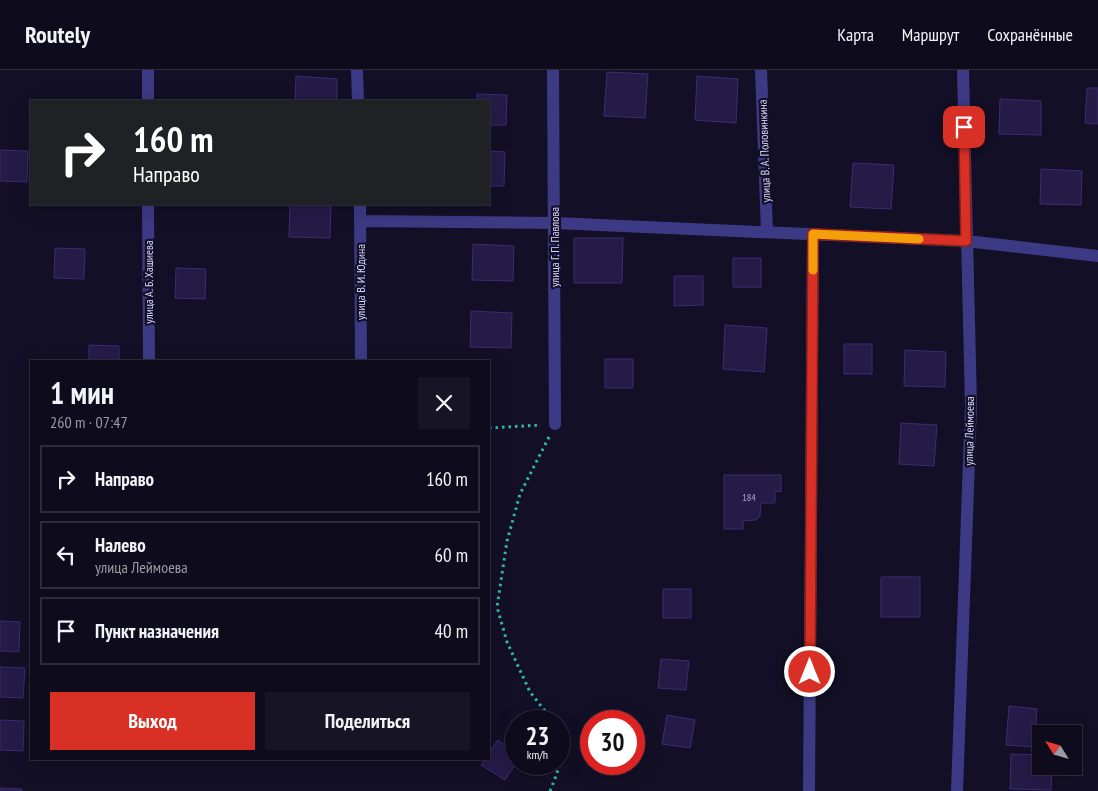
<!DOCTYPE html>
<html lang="ru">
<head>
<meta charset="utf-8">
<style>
  :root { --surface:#0e0b1c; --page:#171425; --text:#f1f3f6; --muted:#9b9ba3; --line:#2e2b3b; --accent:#d93025 }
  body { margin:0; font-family:"PT Sans Narrow",sans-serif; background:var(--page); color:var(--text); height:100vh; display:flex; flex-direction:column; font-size:19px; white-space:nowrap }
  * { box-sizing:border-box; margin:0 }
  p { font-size:16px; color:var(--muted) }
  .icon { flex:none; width:28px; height:28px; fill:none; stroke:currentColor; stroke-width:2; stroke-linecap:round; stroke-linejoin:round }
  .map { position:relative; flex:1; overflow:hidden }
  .drawer { position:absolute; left:30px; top:290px; width:460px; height:400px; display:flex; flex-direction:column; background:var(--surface); border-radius:0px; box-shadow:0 5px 20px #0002,0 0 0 1px var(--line) }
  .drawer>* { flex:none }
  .top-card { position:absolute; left:30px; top:30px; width:460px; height:105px; border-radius:0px; box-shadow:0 5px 20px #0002,0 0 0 1px var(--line); background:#202124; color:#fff; overflow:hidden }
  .needle { width:32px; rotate:307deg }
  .controls { position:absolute; left:1032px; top:655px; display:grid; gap:10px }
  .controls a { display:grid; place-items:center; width:50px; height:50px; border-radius:0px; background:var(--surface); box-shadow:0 5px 20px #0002,0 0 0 1px var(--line); font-size:25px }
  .speed { position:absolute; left:505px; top:640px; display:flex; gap:10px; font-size:25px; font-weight:700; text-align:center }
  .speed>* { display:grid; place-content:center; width:65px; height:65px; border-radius:50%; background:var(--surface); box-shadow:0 5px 20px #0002,0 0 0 1px var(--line); line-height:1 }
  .speed small { font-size:12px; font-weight:400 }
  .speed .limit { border:8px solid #d22; background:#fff; color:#111 }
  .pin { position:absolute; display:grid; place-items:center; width:42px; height:42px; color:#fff; margin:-21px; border-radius:10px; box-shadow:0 2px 8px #0006 }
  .me { position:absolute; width:55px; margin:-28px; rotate:0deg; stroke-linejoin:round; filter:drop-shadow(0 0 4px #0008) }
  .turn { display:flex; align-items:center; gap:18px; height:105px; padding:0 20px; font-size:22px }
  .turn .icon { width:65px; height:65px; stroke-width:2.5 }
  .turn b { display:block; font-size:35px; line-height:42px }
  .round { display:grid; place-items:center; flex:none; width:52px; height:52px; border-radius:0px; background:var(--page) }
  .summary { display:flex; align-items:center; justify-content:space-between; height:85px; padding:0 20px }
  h1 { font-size:30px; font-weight:600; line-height:38px }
  .cta { display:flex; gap:10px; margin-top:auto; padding:10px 20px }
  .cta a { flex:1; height:58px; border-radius:0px; background:var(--accent); color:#fff; font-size:20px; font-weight:600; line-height:58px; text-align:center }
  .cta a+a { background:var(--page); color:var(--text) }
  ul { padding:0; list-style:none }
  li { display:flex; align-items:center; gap:15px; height:68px; margin:0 10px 8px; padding:0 10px; border:2px solid var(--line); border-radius:0px }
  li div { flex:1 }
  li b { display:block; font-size:19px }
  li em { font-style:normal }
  header { display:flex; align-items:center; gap:30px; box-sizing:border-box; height:70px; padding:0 25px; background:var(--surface); border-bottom:1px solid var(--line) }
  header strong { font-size:24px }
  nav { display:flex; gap:28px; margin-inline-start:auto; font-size:18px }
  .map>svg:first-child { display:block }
</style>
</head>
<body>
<header>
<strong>Routely</strong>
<nav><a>Карта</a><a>Маршрут</a><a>Сохранённые</a></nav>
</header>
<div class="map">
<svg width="1098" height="721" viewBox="0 0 1098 721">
  <rect width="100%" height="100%" fill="#130f26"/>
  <path fill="#241b47" stroke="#3b2d73" d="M607 2 648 4 645 48 604 46Z
    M296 6 337 9V31H295Z
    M697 6 738 9 736 53 695 50Z
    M1087 18H1098V54L1085 53Z
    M477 24 507 25 506 55H489V31H477Z
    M1000 29 1041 31V65L999 64Z
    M0 80 28 81 27 112 0 111Z
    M489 81 505 82 504 116H489Z
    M853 93 894 95 891 139 850 137Z
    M1041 99 1082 101 1081 135 1040 134Z
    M290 134H331L330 168 289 167Z
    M574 168H623L622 213H574Z
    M473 174 514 176 513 211 472 210Z
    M55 178 85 179 84 209 54 208Z
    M733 188H761V217H733Z
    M176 198 206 199 205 229 175 228Z
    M674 206H703V235L674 236Z
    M471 241 512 243 511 278 470 277Z
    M725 255 767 258 764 302 723 299Z
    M844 274H872V304H844Z
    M89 275 119 276V291H89Z
    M905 280 946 282 945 317 904 316Z
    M605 289H633V318H605Z
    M901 353 937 355 934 396 899 394Z
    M724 405H781V422L775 421V433H761L760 446 756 450 743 451V459H724Z
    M881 507H920V547H881Z
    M663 519H691V548H663Z
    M0 551 20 552 19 582 0 581Z
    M661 589 689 591 686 620 658 618Z
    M0 597 25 598 23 628 0 627Z
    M1009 636 1037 639 1034 677 1006 675Z
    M667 645 695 650 690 678 662 674Z
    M0 650 24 651 23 681 0 680Z
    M498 670 516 683V693L505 710 481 695 485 689H489V683Z
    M1011 684 1041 685V696H1052L1051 720 1010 719Z
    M0 718 22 719V721H0Z"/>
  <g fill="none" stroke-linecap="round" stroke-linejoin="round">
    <path stroke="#2fb8b0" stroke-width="3" stroke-dasharray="2.5 4" stroke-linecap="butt" d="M489 358 541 355
      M549 367 520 424 507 471 497 537 507 572 530 622 553 651
      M550 721C557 704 568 677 559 659"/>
    <path stroke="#3d3a85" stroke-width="12" d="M148 0V31
      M357 0 358 31
      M553 0 555 354
      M761 0 767 162
      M148 134 149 291
      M360 134 361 291
      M360 151 555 153 966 171 1098 186
      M809 721 813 165
      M957 721 971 335 963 0"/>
  </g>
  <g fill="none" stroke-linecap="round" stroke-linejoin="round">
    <g stroke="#8d1f18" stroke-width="12">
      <path id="route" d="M810 602 813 164 966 171 964 57"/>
    </g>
    <use href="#route" stroke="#d93025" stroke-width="9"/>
    <path stroke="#f59e0b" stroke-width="9" d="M813 200V164L919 169"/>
  </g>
  <g text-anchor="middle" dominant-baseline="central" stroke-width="4.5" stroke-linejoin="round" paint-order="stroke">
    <g font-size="10" fill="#aca6d1">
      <text x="749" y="427">184</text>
    </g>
    <g font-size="12" fill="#d9d4ff" stroke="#130f26">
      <text transform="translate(764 81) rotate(-92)">улица В. А. Половинкина</text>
      <text transform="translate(554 177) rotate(-90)">улица Г. П. Павлова</text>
      <text transform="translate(148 212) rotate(-90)">улица А. Б. Хашиева</text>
      <text transform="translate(360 212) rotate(-90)">улица В. И. Юдина</text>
      <text transform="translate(969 361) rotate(-89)">улица Леймоева</text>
    </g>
  </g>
</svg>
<div class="controls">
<a><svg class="needle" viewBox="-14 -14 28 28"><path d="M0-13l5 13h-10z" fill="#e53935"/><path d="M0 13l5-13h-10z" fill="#9b9ba3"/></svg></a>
</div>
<div class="speed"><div>23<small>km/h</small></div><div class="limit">30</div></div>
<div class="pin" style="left:964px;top:57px;background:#d93025"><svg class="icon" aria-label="arrive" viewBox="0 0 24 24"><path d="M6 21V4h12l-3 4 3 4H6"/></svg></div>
<svg class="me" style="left:810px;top:602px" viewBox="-20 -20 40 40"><circle r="17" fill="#d93025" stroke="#fff" stroke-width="3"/><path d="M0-11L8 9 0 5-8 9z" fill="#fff"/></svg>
<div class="top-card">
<div class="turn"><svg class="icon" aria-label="right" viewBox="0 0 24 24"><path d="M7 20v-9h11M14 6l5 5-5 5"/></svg><div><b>160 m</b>Направо</div></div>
</div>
<section class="drawer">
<div class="summary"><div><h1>1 мин</h1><p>260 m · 07:47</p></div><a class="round"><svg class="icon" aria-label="close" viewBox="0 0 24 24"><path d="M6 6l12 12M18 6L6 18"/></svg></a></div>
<ul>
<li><svg class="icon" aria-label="right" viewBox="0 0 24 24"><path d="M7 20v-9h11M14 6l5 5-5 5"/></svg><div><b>Направо</b></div><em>160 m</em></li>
<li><svg class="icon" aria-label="left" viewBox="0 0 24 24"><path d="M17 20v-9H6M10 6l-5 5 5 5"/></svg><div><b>Налево</b><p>улица Леймоева</p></div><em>60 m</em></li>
<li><svg class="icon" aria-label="arrive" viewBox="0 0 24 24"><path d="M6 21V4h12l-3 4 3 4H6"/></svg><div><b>Пункт назначения</b></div><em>40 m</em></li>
</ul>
<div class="cta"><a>Выход</a><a>Поделиться</a></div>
</section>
</div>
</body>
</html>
